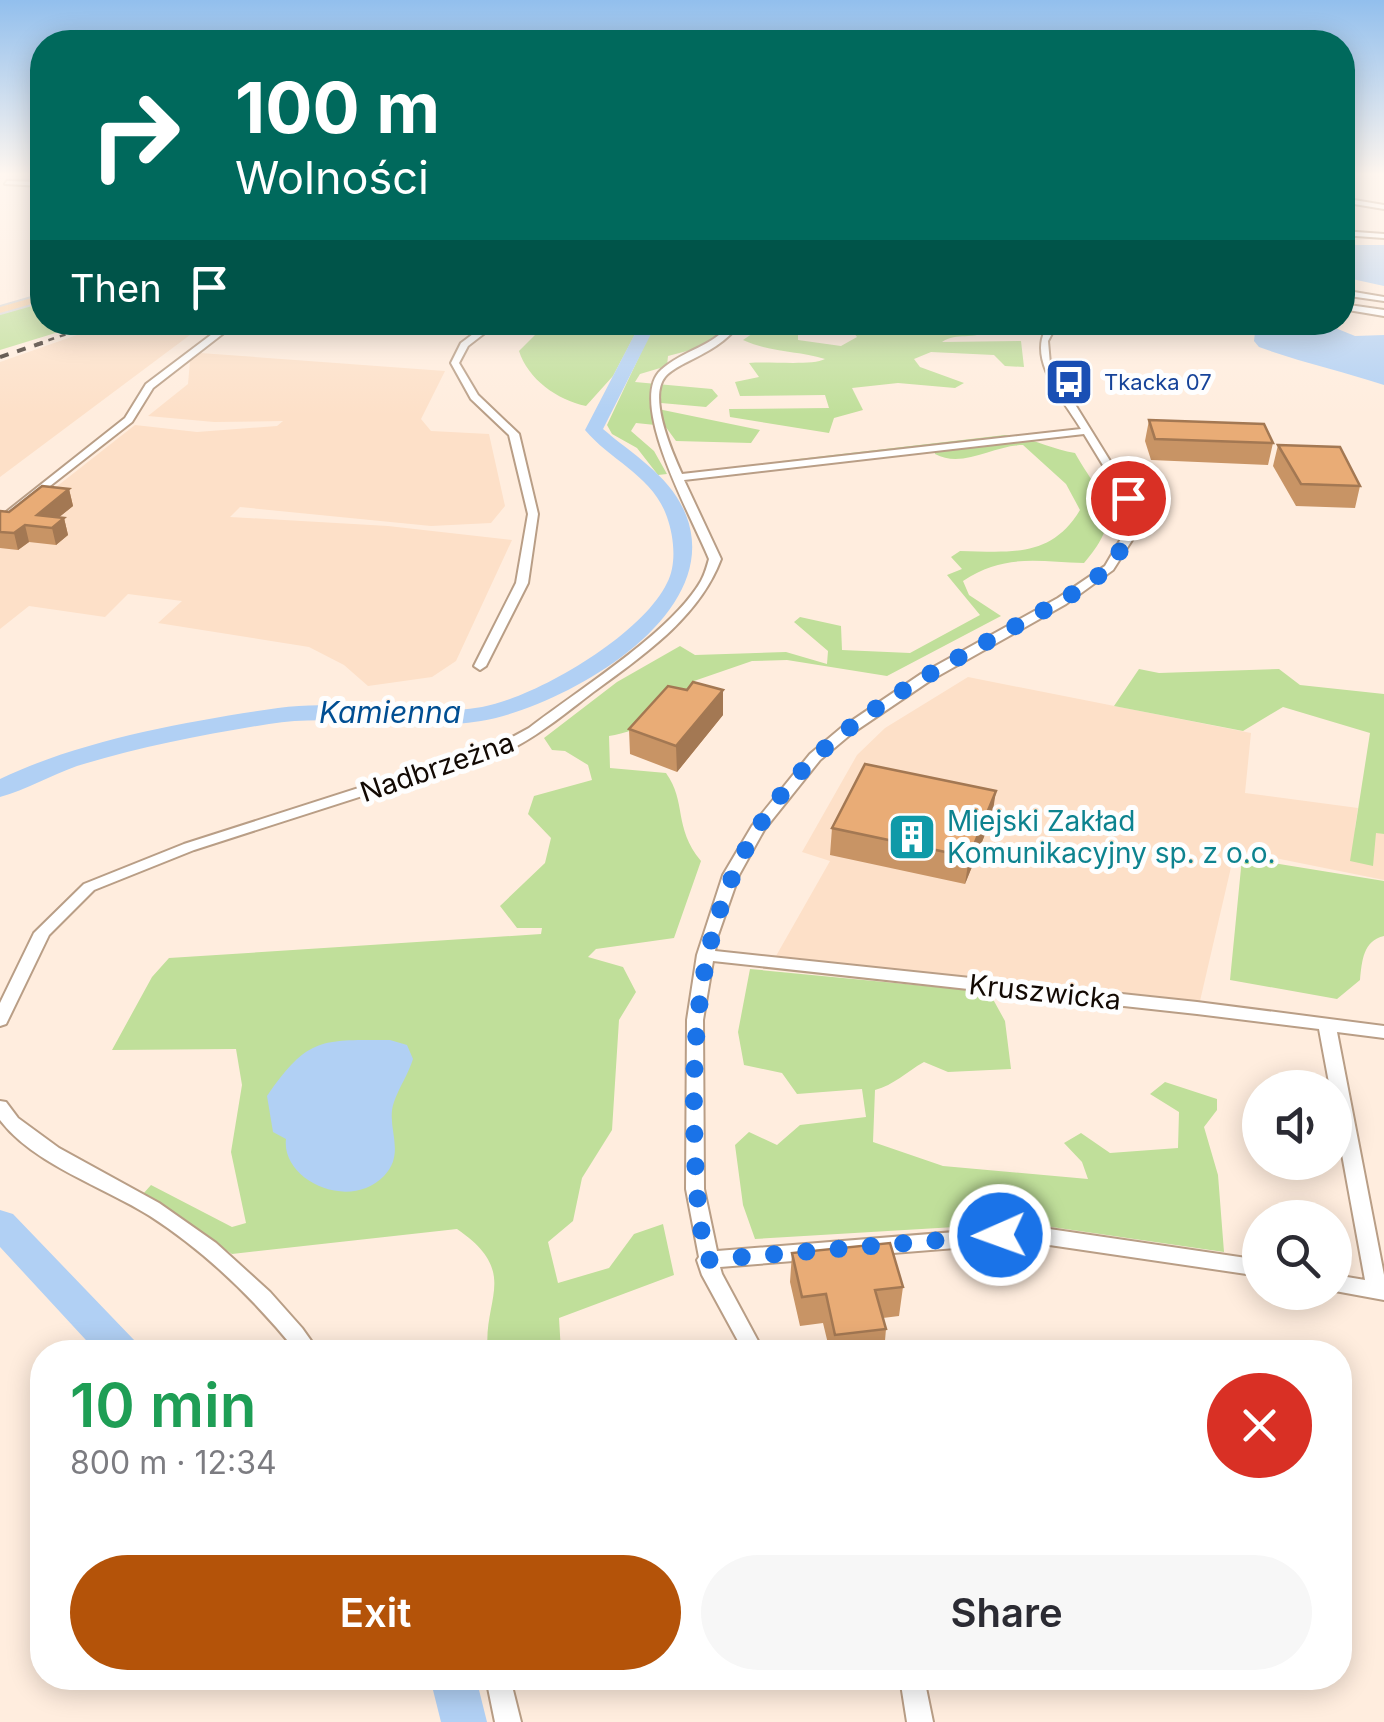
<!DOCTYPE html>
<html lang="en">
<head>
<meta charset="utf-8">
<style>
  :root { --surface:#fff; --page:#f7f7f7; --text:#2b2b33; --muted:#7c7c81; --accent:#b45309 }
  body { margin:0; font-family:Inter,sans-serif; background:var(--page); color:var(--text); height:100vh; display:flex; flex-direction:column; font-size:38px; white-space:nowrap }
  * { box-sizing:border-box; margin:0 }
  p { font-size:32px; color:var(--muted) }
  .icon { flex:none; width:55px; height:55px; fill:none; stroke:currentColor; stroke-width:2; stroke-linecap:round; stroke-linejoin:round }
  .map { position:relative; flex:1; overflow:hidden }
  .details { position:absolute; left:30px; top:1340px; width:1322px; height:350px; display:flex; flex-direction:column; background:var(--surface); border-radius:40px; box-shadow:0 5px 25px #0003 }
  .details>* { flex:none }
  .banner { position:absolute; left:30px; top:30px; width:1325px; height:305px; border-radius:40px; box-shadow:0 5px 25px #0003; background:#00695c; color:#fff; overflow:hidden }
  .tools { position:absolute; left:1242px; top:1070px; display:grid; gap:20px }
  .tools a { display:grid; place-items:center; width:110px; height:110px; border-radius:50%; background:var(--surface); box-shadow:0 5px 25px #0003; font-size:50px }
  .pin { position:absolute; display:grid; place-items:center; width:85px; height:85px; color:#fff; margin:-42px; border:5px solid #fff; border-radius:50%; box-shadow:0 2px 10px #0007 }
  .me { position:absolute; width:110px; margin:-55px; rotate:268deg; stroke-linejoin:round; filter:drop-shadow(0 0 8px #0008) }
  .turn { display:flex; align-items:center; gap:35px; height:210px; padding:0 40px; font-size:45px }
  .turn .icon { width:130px; height:130px; stroke-width:2.5 }
  .turn b { display:block; font-size:70px; line-height:85px }
  .then { display:flex; align-items:center; height:95px; padding:0 40px; background:#0003; gap:20px; font-size:38px }
  .round { display:grid; place-items:center; flex:none; width:105px; height:105px; border-radius:52px; background:var(--page) }
  .headline { display:flex; align-items:center; justify-content:space-between; height:170px; padding:0 40px }
  h1 { font-size:60px; font-weight:600; line-height:75px; color:#1e9e55 }
  .cta { display:flex; gap:20px; margin-top:auto; padding:20px 40px }
  .cta a { flex:1; height:115px; border-radius:60px; background:var(--accent); color:#fff; font-size:40px; font-weight:600; line-height:115px; text-align:center }
  .cta a+a { background:var(--page); color:var(--text) }
  .map>svg:first-child { display:block }
</style>
</head>
<body>
<div class="map">
<svg width="1384" height="1722" viewBox="0 0 1384 1722">
  <rect width="100%" height="100%" fill="#ffedde"/>
  <path fill="#fde0c8" d="M114 322 206 323 0 477V362Z
    M200 353 445 371 421 419 431 431 489 434 505 506 491 523 431 526 240 507 230 517 388 526 512 540 456 661 432 677 368 686 344 665 309 647 158 623 182 601 128 594 105 617 29 606 0 629V531L135 425 197 432 277 426 283 421 214 422 148 416 188 384 190 361Z
    M968 677 1251 733 1245 793 1358 808 1355 828 1384 834V880L1235 850 1200 1001 776 956 830 861 802 852 857 755 885 728Z"/>
  <path fill="#c0df9a" d="M42 302V322L88 323 0 350V313Z
    M561 322 641 323 613 376 586 406C557 400 528 379 519 351L538 332Z
    M659 323H730L706 346 668 356 667 366 640 374 635 382 712 389 718 396 706 407 661 403 658 409 760 430 751 443 676 441 665 426 636 423 631 431 654 451 667 474 658 475 637 448 612 434 607 425 653 327Z
    M889 323H982L976 328 989 331C973 340 957 332 942 342L1021 341 1024 367 1005 366 994 355 931 352 914 359 920 367 964 383 955 388 898 383 852 388 863 410 834 418 829 433 730 417 729 409 829 408 825 395 740 396 735 382 759 377 749 363C768 361 812 366 825 359 796 350 772 353 743 340L768 323H798V340L841 346 857 337 850 328 892 325Z
    M1005 435C1031 437 1050 449 1075 453 1103 502 1126 514 1084 563 1038 562 1005 553 963 581L969 595 1001 616 887 676 787 660 752 661 694 681C681 711 640 731 609 736L610 768 666 773C687 802 673 827 701 861L674 938 596 949 588 957 623 967 636 992 619 1020 612 1130 582 1178 573 1221 548 1242 558 1283 609 1268 634 1234 663 1224 674 1275 559 1318 561 1352H488C482 1299 521 1273 457 1229L232 1254 143 1194 151 1185 232 1227 246 1223 231 1152 242 1085 236 1049 112 1050 152 977 169 958 541 934 542 928H517L500 906 545 863 551 838 528 814 534 796 592 780 588 765 565 751 552 750 544 738 617 682 680 646 695 655 786 652 827 664 828 651 794 622 800 617 841 626 842 650 910 653 980 615 947 575 962 569 951 557 960 551C1011 552 1051 558 1080 510L1066 484 1023 445C994 445 963 469 935 454L934 446 773 462Z
    M1139 669 1159 673 1279 669 1300 685 1384 694V834L1376 833 1373 866 1350 861 1370 733 1283 707 1243 731 1114 706Z
    M1242 858 1384 881V936C1363 941 1362 961 1360 980L1337 999 1230 980Z
    M750 969 989 992 1005 1021 1011 1069 948 1072 924 1062C906 1072 894 1085 875 1090L873 1142 943 1166 1088 1179 1082 1162 1064 1143 1081 1133 1110 1153 1178 1148 1179 1112 1150 1094 1165 1082 1217 1099V1110L1204 1127 1218 1175 1224 1252 1024 1223 755 1239 743 1205 735 1145 749 1132 777 1145 800 1125 866 1117 862 1089 797 1094 782 1073 744 1065 738 1032Z"/>
  <path fill="#b1d0f4" d="M1343 245H1384V286L1343 277Z
    M1268 323H1323L1355 336 1384 335V385C1342 371 1300 362 1259 347L1254 341 1255 332Z
    M390 1040 407 1045 413 1059C408 1075 399 1087 394 1102 385 1127 407 1152 384 1176 349 1212 281 1180 286 1139L273 1132 267 1096C308 1037 320 1040 390 1040Z"/>
  <g fill="none" stroke-linecap="round" stroke-linejoin="round">
    <path fill="#b1d0f4" fill-rule="evenodd" d="M641 322H657L603 429C633 455 671 476 686 515 726 617 563 707 481 721 411 733 340 712 269 724 206 734 139 747 77 766 51 775 26 790 0 797V779C81 740 189 721 278 708 346 698 414 719 482 707 537 697 642 635 667 583 677 564 674 537 667 517 653 476 611 461 585 430Z
      M0 1210 13 1214 135 1341 140 1352H97L0 1247Z
      M430 1678H476L487 1722H441Z"/>
    <g stroke="#b99e86" stroke-width="4">
      <path id="minor" d="M7 181 42 182V186L5 184Z
        M1342 198 1384 205V209L1342 202Z
        M1342 231 1384 234V238L1342 235Z
        M1342 290 1384 297V301L1342 295Z
        M1342 304 1384 310V316L1342 309Z
        M228 322H238L153 388 132 422 0 525V517L125 418 146 384Z
        M489 322H499L468 346 459 363 478 395 519 434 538 514 528 583 486 666 480 670 474 666 516 583 528 514 509 435 471 399 451 363 461 343Z
        M732 322H741C726 343 707 352 685 363 678 367 670 371 665 377 648 398 672 452 682 474L1081 429C1065 402 1029 362 1045 331L989 322 1048 326 1049 322H1058L1048 341 1050 364 1133 498 1136 514 1134 537 1113 570 1066 604 931 680 851 734 820 760 764 830 739 875 718 935 715 951 1197 1002 1384 1026V1038L1337 1032 1384 1275V1300L1335 1291V1275L1365 1280 1335 1116V1088H1330L1319 1029 1197 1014 713 961 703 1020 704 1189 717 1251 1029 1226 1260 1260V1276L1029 1242 720 1267 722 1274 764 1352H744L702 1275 697 1260 699 1257 686 1189 687 1020 697 955 723 875 752 826 810 754 841 728 921 674 1058 598 1105 566 1122 537 1126 514 1123 498 1084 434 684 480 721 559C699 618 641 657 592 693 567 712 543 732 515 747L194 850 94 890 49 935 8 1020 6 1024 0 1026V1003L34 933 84 884 184 844 505 741 529 728C578 690 671 633 701 581 705 574 707 566 709 559 694 521 626 402 661 370 683 350 713 347 732 322Z
        M0 1101 6 1102 18 1118 59 1148 159 1203 216 1243 270 1292 302 1328 319 1352H297C255 1300 206 1252 150 1216 104 1187 33 1164 0 1120Z
        M486 1678H510L521 1722H495Z
        M900 1678H924L933 1722H907Z"/>
    </g>
    <g stroke="#d9d8d7" stroke-width="4">
      <path id="major" d="M42 295V301L0 313V307Z"/>
    </g>
    <use href="#minor" fill="#fff" fill-rule="evenodd"/>
    <use href="#major" fill="#f9d5af" fill-rule="evenodd"/>
    <path stroke="#362b24" stroke-width="2.5" stroke-dasharray="6 6" stroke-linecap="butt" d="M37 344 103 322"/>
    <path stroke="#362b24" stroke-width="4" stroke-dasharray="9 9" stroke-linecap="butt" d="M0 357 45 342"/>
  </g>
  <path fill="#c89465" d="M1149 420 1273 443 1268 465 1151 460 1145 441Z
    M1278 445 1360 486 1355 508 1296 506 1273 466Z
    M69 489 73 506 59 517 64 518 68 535 56 545 29 542 18 550 0 548V511L9 512Z
    M723 715 677 772 630 754 629 729Z
    M992 817 965 884 830 855 832 828Z
    M792 1253 903 1287 899 1316 883 1318 886 1329 884 1352H830L823 1323 800 1326 790 1282Z"/>
  <path fill="#a37853" d="M69 489 73 506 47 527 37 515Z
    M64 518 68 535 56 545 52 528Z
    M25 525 29 542 18 550 14 533Z
    M723 690V715L677 772 676 746Z
    M996 791 992 817 965 884 969 857Z"/>
  <path fill="#e9ac76" stroke="#a37853" stroke-width="2.5" d="M1149 420 1264 424 1273 443 1155 439Z
    M1278 445 1340 447 1360 486 1301 484Z
    M42 486 69 489 37 515 64 518 52 528 25 525 14 533 0 532V511L9 512Z
    M693 682 723 690 676 746 629 729 668 686 687 690Z
    M865 764 996 791 969 857 832 828Z
    M890 1243 903 1287 875 1290 886 1329 835 1335 826 1294 802 1297 792 1253Z"/>
  <linearGradient id="sky" x2="0" y2="1"><stop stop-color="#92bfed"/><stop offset="0.42" stop-color="#fff7f0"/><stop offset="1" stop-color="#fff7f0" stop-opacity="0"/></linearGradient>
  <rect width="1384" height="415" fill="url(#sky)"/>
  <g fill="none" stroke-linecap="round" stroke-linejoin="round">
    <path stroke="#1a73e8" stroke-width="18" stroke-dasharray="0 32.4" d="M1000 1235 707 1260C696 1212 695 1165 694 1116 692 963 721 828 848 729 922 671 1009 633 1089 584 1117 561 1137 536 1128 498"/>
  </g>
  <defs>
    <g id="bus-square" transform="scale(2.5)"><rect x="-9" y="-9" width="18" height="18" rx="4" fill="#1a4fb4" stroke="#fefefe"/><path d="M-5-6H5V4H4V6H2V4H-2V6H-4V4H-5ZM-3.5-4V0h7V-4ZM-3.5 1.2v1.5H-2V1.2ZM2 1.2v1.5H3.5V1.2Z" fill="#fff"/></g>
    <g id="building-square" transform="scale(2.5)"><rect x="-9" y="-9" width="18" height="18" rx="4" fill="#0f9aa8" stroke="#fefefe"/><path d="M-4-6H4V6H1V3H-1V6H-4ZM-2.5-4.3h1.7v1.8h-1.7ZM.8-4.3h1.7v1.8H.8ZM-2.5-1h1.7V.8h-1.7ZM.8-1h1.7V.8H.8Z" fill="#fff"/></g>
  </defs>
  <g fill-rule="evenodd">
    <use href="#bus-square" x="1069" y="382"/>
    <use href="#building-square" x="912" y="837"/>
  </g>
  <g text-anchor="middle" dominant-baseline="central" stroke-width="10" stroke-linejoin="round" paint-order="stroke">
    <g font-size="22" fill="#164399" stroke="#fefefe" text-anchor="start">
      <text x="1104" y="382">Tkacka 07</text>
    </g>
    <g font-size="28" fill="#120903" stroke="#fefefe">
      <text transform="translate(437 767) rotate(-19)">Nadbrzeżna</text>
      <text transform="translate(1045 992) rotate(6)">Kruszwicka</text>
    </g>
    <g font-size="28" fill="#0d838f" stroke="#fefefe" text-anchor="start">
      <text x="947" y="821">Miejski Zakład<tspan x="947" dy="32">Komunikacyjny sp. z o.o.</tspan></text>
    </g>
    <g font-size="30" font-style="italic" fill="#004e92" stroke="#fefefe">
      <text x="390" y="712">Kamienna</text>
    </g>
  </g>
</svg>
<div class="tools">
<a><svg class="icon" aria-label="sound" viewBox="0 0 24 24"><path d="M4 9h4l5-4v14l-5-4H4zM17 9q2 3 0 6"/></svg></a>
<a><svg class="icon" aria-label="search" viewBox="0 0 24 24"><circle cx="10" cy="10" r="6"/><path d="M15 15l6 6"/></svg></a>
</div>
<div class="pin" style="left:1128px;top:498px;background:#d93025"><svg class="icon" aria-label="arrive" viewBox="0 0 24 24"><path d="M6 21V4h12l-3 4 3 4H6"/></svg></div>
<svg class="me" style="left:1000px;top:1235px" viewBox="-20 -20 40 40"><circle r="17" fill="#1a73e8" stroke="#fff" stroke-width="3"/><path d="M0-11L8 9 0 5-8 9z" fill="#fff"/></svg>
<div class="banner">
<div class="turn"><svg class="icon" aria-label="right" viewBox="0 0 24 24"><path d="M7 20v-9h11M14 6l5 5-5 5"/></svg><div><b>100 m</b>Wolności</div></div>
<div class="then">Then<svg class="icon" aria-label="arrive" viewBox="0 0 24 24"><path d="M6 21V4h12l-3 4 3 4H6"/></svg></div>
</div>
<section class="details">
<div class="headline"><div><h1>10 min</h1><p>800 m · 12:34</p></div><a class="round" style="background:#d93025;color:#fff"><svg class="icon" aria-label="close" viewBox="0 0 24 24"><path d="M6 6l12 12M18 6L6 18"/></svg></a></div>
<div class="cta"><a>Exit</a><a>Share</a></div>
</section>
</div>
</body>
</html>
